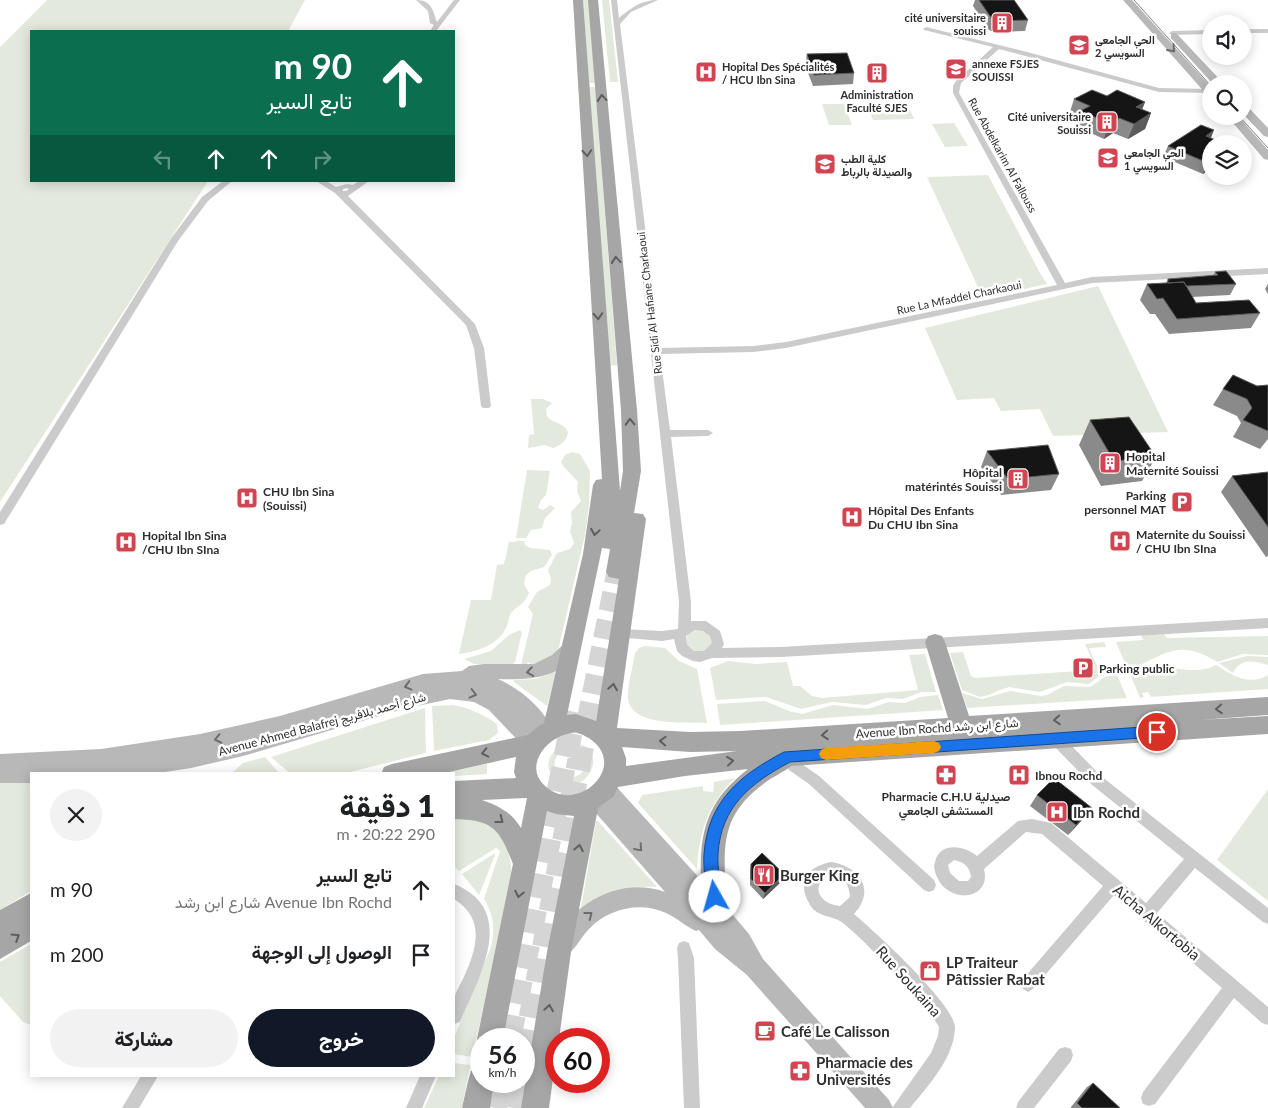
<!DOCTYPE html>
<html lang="ar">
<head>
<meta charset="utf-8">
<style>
  :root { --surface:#fff; --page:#f2f2f2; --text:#202124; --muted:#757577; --accent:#111827 }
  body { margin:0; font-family:Lato,Vazirmatn,sans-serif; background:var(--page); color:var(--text); direction:rtl; height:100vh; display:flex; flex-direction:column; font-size:19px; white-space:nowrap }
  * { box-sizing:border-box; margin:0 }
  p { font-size:16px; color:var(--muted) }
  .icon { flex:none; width:28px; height:28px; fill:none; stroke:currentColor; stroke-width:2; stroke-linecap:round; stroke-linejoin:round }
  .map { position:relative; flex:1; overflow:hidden; direction:ltr }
  .drawer { position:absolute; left:30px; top:772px; width:425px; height:305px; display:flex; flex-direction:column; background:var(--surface); border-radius:0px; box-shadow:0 2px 12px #0003; direction:rtl }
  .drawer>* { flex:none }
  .guide { position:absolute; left:30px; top:30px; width:425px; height:152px; border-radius:0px; box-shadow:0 2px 12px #0003; direction:rtl; background:#0b6e4f; color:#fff; overflow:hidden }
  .controls { position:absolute; left:1202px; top:15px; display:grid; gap:10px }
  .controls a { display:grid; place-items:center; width:50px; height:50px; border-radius:50%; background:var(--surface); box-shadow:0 2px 12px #0003; font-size:25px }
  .speed { position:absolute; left:470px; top:1028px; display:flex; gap:10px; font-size:25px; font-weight:700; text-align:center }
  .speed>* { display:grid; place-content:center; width:65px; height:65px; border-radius:50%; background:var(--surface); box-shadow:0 2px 12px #0003; line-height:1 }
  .speed small { font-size:12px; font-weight:400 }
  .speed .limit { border:8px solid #d22; background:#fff; color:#111 }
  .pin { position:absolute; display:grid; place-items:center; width:42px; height:42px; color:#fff; margin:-21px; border:2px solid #fff; border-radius:50%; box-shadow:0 1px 5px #0007 }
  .me { position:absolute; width:55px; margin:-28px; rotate:353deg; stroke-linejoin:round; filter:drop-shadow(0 0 4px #0008) }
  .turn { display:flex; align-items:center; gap:18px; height:105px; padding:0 20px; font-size:22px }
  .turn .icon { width:65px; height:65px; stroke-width:2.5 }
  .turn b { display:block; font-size:35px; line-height:42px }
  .lanes { display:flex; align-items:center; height:48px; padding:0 20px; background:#0003; justify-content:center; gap:25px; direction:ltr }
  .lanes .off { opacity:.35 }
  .round { display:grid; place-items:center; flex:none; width:52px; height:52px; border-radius:26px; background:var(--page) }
  .overview { display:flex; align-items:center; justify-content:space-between; height:85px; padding:0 20px }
  h1 { font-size:30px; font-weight:800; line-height:38px }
  .button { display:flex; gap:10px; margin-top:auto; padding:10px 20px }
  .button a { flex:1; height:58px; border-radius:30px; background:var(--accent); color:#fff; font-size:20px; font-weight:800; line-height:58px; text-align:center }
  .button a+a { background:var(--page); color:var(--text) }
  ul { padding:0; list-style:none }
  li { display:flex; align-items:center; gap:15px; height:65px; padding:0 20px }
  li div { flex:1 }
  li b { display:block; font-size:19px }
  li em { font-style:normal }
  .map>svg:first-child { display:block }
</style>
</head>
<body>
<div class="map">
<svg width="1268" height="1108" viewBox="0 0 1268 1108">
  <rect width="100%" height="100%" fill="#fff"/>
  <path fill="#e4e9dd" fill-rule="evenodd" d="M47 0H305L288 31H31V181H208L0 502V47Z
    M583 0H589L595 83H589Z
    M602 0H609L618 82H610Z
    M589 87H595L617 365 609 366Z
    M822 104H844L852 125H829Z
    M908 106 914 119 873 120 868 107Z
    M954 123 968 146 945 147 932 124Z
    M988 175 1040 273 1047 284 983 298 927 177Z
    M1098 286 1168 432 1053 436 1040 409 1001 411 994 398 957 400 925 328Z
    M531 399H543L552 403 546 409 547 416C553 424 564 422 568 432 567 441 561 445 553 448L545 445 528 448 529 435 534 434Z
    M572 452 580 454 590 471 589 506 585 535 558 651 543 662 532 664 528 662 526 665H521L533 614 528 607 537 592 550 585 551 579 548 570 557 553 570 549 574 543 570 531 572 523 571 512 581 501 577 491 578 482 564 467 561 462 565 455Z
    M527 470 550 471 546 495 541 500 538 508 543 510 550 505 555 508 545 518 542 528 531 530 526 538H516Z
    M516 541H524L525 545 530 548 550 550 552 555 544 567 531 571 526 575 524 584 529 593C522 608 518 604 511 613 508 617 509 623 506 628 498 645 476 652 459 654L471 600H491L497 565 504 564 509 542H515Z
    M698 629 707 631 714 640 709 650 696 653 686 645 687 635Z
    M520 630 522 632 515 662 512 665 474 664 464 659 491 651 509 635Z
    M1164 634 1167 638 1268 636V655L1243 654 1217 662C1177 637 1165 656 1128 670L1116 642 1143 640 1141 635Z
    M1104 642 1106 647 1089 648 1098 668H1115L1116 672 1102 674 1089 684 1067 682 1040 692 1009 687 997 691 989 695 980 697 962 690 950 653 963 652 971 676 975 678 1094 670 1095 666 1085 644Z
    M645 646 665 648 679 661 697 669 707 723C686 722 632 727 628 699 627 685 633 667 635 653L639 648Z
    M925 654 936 692H921L903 699 886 698 866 705 832 702 801 709 766 697 716 700 710 668 728 661 756 664 787 662 793 686H800L812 696 822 698 918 690 909 655Z
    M1247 656 1268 657V665C1254 661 1241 657 1233 673L1219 663Z
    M1151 665C1174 666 1195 676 1216 665 1233 676 1249 686 1268 675V689L1151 697 1148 692 1142 693 1144 697 1140 698 1130 674Z
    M554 672 556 673 547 706 514 682V680L535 679Z
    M1113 675H1117L1127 698 967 708 962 693 982 699 1010 691 1041 696 1047 695 1064 686 1090 687 1105 677Z
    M938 695 943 710 720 725 717 704 765 701 789 711 802 714 833 705 868 709 888 702 905 703 920 697Z
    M453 705C469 708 483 714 497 724L498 733 489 740 434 751 432 706Z
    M425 708 426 753 342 774H291L271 757Z
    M569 743C615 742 587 802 557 780 539 767 552 747 569 743ZM568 749C578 749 585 752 587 762 584 779 564 783 555 769 553 758 558 752 568 749Z
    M265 757 280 774H231L243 763Z
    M487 764V774L454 776V774H437Z
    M735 778C708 804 699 832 697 869L638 803 642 795 703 786V791L713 792 714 782Z
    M31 782V891L0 910V783Z
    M1268 789V901L1217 860Z
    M454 816C498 814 515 848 511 887L472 1057 454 1054V1038L491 947C495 929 494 915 484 899L500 851 496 848 459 871 454 866Z
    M596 821H598L657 887C628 885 605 892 581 908Z
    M495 853V855L479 895 462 874Z
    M31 944V1025L23 1022 0 996V962Z
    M454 1063 470 1065 462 1108H424L439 1076H454Z"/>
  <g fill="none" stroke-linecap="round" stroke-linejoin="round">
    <path stroke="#d5d5d5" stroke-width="19" stroke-dasharray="19 9" stroke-linecap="butt" d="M573 721 575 712
      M586 721 616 572"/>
    <path stroke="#d5d5d5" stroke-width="24" stroke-dasharray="24 12" stroke-linecap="butt" d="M509 1039 573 720
      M524 1053 587 720
      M495 1108 501 1081
      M513 1108 518 1081"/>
    <path fill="#cbcbcb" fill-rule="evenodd" d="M416 0C432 0 433 11 437 22L454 0H460L436 31H430L434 25 430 23 428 11Z
      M611 0H617L619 18C631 8 641 0 658 0L631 12 620 24 660 348 753 346 786 342 1057 285 953 93V86L956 81 993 47 924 30 923 29 926 27 1031 53 1159 88 1211 89V93L1159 92 999 49 961 83 959 93 1065 283 1092 277 1268 268V274L1092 283 786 348 753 352 660 354 670 430H708L713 433 708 436 671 437 691 602V621H706L720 631 724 644 722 648 781 647 1268 618V628L781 657 712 658 700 662 693 661 682 656 677 651 674 639 662 641 616 637 614 634 616 631 620 629 662 631 678 629 679 602ZM695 630 703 631 710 636 712 643 704 651H694L687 645 686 636Z
      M1244 29H1268V33H1244Z
      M1211 30V34L1172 35 1169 33 1172 31Z
      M223 181H232L208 201 178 241 4 524 0 525V512L170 240 202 197Z
      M316 181H326L336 187 347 184 353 185 359 181H369L348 196 475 324 484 348 491 406 489 408H483L481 406 474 348 466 325 335 193ZM347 188 349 189 346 191H343V189Z
      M1054 731 1059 733 1101 776 1268 908V924L1263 922 1195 868 1157 913 1268 1007V1025L1262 1023 1234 998 1155 1104 1149 1106 1143 1104 1141 1098 1143 1092 1222 988 1114 895 1033 989 1028 992 1023 989 1020 984 1023 979 1103 886 1042 834 1026 832 984 869C992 900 949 905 937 877 935 872 933 867 935 862 940 841 965 846 977 856L1018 821 1032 819 1051 823 1146 903 1184 859 1091 784 1049 741 1048 737 1049 733ZM954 860C964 862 970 867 971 877L968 881H959L950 873 948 865Z
      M788 751 793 753 799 762 819 776 934 880 936 885 934 890 929 892 924 890 809 784 789 770 781 757 783 753Z
      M832 862C860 867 876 890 854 914 874 931 955 1004 955 1028 954 1058 928 1086 910 1108H892L931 1053 938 1036 939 1027C926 1004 906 985 887 966 873 951 859 936 843 923 833 915 818 918 810 905 796 882 807 866 832 862ZM832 875C845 878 849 884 850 897L840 906C837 905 832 905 829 903 814 896 815 879 832 875Z
      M454 884C519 910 479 977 460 1022L454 1024C454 1017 453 1008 454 1000 455 993 460 985 463 979 477 948 486 919 454 899Z
      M684 941 689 943 694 958 700 1108H684L678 958 677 948 679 943Z
      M1065 1047 1071 1049 1073 1055 1071 1061 1034 1108H1016L1018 1102 1059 1049Z
      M141 1076H158L139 1108H122Z
      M420 1076H436L422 1108H406Z"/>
    <path fill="#b8b8b8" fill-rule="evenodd" d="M1123 0H1132L1211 87V96L1207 95Z
      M1174 33 1177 34 1224 84H1213L1171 38V34Z
      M1244 106 1248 107 1268 128V137L1264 136 1244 115Z
      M1227 116H1238L1268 150V160L1264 159Z
      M571 641 577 643 580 648C564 679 527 680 498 679 521 689 544 709 554 732L552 738 545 740 540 738 542 743 540 749 533 751 526 749 489 710 474 702 450 699 403 709 243 756 191 768 152 774H31V783H0V754L101 749 200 734 280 716 423 674 462 671 469 666 484 664H534L552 655 565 643Z
      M606 780 613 783 732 914 749 934 763 959 889 1100 893 1108H865L747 975 715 949 699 930 696 931C685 926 677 918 666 913 640 901 608 909 589 929 579 939 575 952 563 957L555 954 552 946C570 903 621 876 665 892L588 804 585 798 588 792 597 790 599 783Z"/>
    <path fill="#a6a6a6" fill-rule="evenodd" d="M573 0H583L620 491 623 471 621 410 588 0H598L637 410 641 471 634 513 643 514 646 519 617 728 690 732 740 731 948 718 925 642 928 636 935 634 942 636 945 642 969 716 1268 697V715L1199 720 1268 716V734L791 766C784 772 774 776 766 782 730 808 723 832 725 874 725 889 730 906 725 920L716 923 707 920C702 907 702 892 701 878 699 829 709 799 748 769L685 776 618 787 614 796 598 808 571 952 559 1039H556V1056L549 1108H521L547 952 574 816 556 814 547 811 503 1039H481V1049L477 1039 513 864C499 828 493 820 454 819V781L516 778 514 772 516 757 440 774H381L384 767 392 764 528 735 536 728 544 723 583 554 593 485 596 480 602 479ZM602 548 610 549 606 572 609 577 619 579 596 721 576 714 567 715ZM576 732C641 756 578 821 543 784 527 767 542 744 561 736 565 734 571 733 576 732ZM622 747 690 752 737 751 626 766V758ZM527 798 521 828C511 812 499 806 482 800Z
      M31 893V941L0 959V910Z
      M481 1068V1081H494L490 1108H462L468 1081 471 1071Z"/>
    <path stroke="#838383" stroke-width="1" d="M1134 0 1211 86
      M1239 116 1268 148"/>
  </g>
  <path fill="#8a8a8a" d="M975 0H1014L1028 20 1025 31 994 32 989 30 973 6Z
    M807 54 854 73 853 84 813 86 805 65Z
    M1107 96 1145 102 1142 110 1151 113 1145 129 1128 139 1113 133 1104 139 1075 126 1078 118 1069 115 1074 99Z
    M1214 130 1211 138V168L1203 174 1163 157 1168 146Z
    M1215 272 1236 284 1230 295 1192 297 1196 303 1260 313 1251 328 1169 334 1155 314H1150L1140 300 1147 284 1166 283 1168 279 1213 276Z
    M1268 284V294L1265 289Z
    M1268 385V439L1260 449 1233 437 1241 423 1237 416 1213 405 1223 389Z
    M1090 420 1156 457 1142 481 1101 486 1079 445Z
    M987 451 1059 474 1051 490 1001 495 981 467Z
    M1268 472V556L1266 557 1221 492 1232 476Z
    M1037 795 1092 808 1084 818 1068 835 1030 806Z
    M751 864 782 881 763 899 750 885V870Z
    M1093 1083 1120 1108H1071V1107L1087 1087Z"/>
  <path fill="#5b5b5b" d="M1145 102 1139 117 1136 107Z
    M1151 113 1145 129 1128 139 1134 124Z
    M1119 118 1113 133 1104 139 1109 123Z
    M1214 130 1209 141 1206 136Z
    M1211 160V168L1203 174 1208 163Z
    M1092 808 1084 818 1068 835 1076 825Z
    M784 874 782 881 763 899 765 893Z"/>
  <path fill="#151515" stroke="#5b5b5b" d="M979 0H1014L1028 20 997 21 992 19Z
    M847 53 854 73 814 75 807 54Z
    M1092 90 1107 96 1117 90 1145 102 1136 107 1151 113 1134 124 1119 118 1109 123 1080 111 1090 106 1074 99Z
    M1201 125 1214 130 1206 136 1225 144H1211V161L1208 163 1168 146Z
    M1226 271 1236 284 1186 286 1184 282 1168 283V279L1218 275 1215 272Z
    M1184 282 1196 303 1249 300 1260 313 1177 319 1163 298 1157 299 1147 284Z
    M1233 375 1257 386 1268 385V431L1243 420 1252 408 1247 399 1223 389Z
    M1129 417 1156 457 1114 461 1090 420Z
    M1048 445 1059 474 1008 479 987 451Z
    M1268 472V527L1232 476Z
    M1054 778 1092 808 1076 825 1037 795Z
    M762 853 784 874 765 893 751 879V864Z
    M1093 1083 1120 1108H1082L1077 1103Z"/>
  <defs><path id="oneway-chevron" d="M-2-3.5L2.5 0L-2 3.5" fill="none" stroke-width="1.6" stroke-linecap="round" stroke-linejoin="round" transform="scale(1.25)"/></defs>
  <g stroke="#6c6c6c">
    <use href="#oneway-chevron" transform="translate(1172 49) rotate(48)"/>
    <use href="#oneway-chevron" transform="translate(530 672) rotate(171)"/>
    <use href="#oneway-chevron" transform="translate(408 686) rotate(165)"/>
    <use href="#oneway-chevron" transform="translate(473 694) rotate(14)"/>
    <use href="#oneway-chevron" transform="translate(218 739) rotate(168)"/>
    <use href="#oneway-chevron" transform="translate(639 848) rotate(49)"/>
    <use href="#oneway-chevron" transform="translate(589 915) rotate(-38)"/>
  </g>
  <g stroke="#5e5e5e">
    <use href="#oneway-chevron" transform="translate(602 98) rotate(-95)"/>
    <use href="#oneway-chevron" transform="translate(587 153) rotate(86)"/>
    <use href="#oneway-chevron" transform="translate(616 260) rotate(-95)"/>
    <use href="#oneway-chevron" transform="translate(598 316) rotate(86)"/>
    <use href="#oneway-chevron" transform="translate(630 422) rotate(-92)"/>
    <use href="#oneway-chevron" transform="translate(595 532) rotate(99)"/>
    <use href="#oneway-chevron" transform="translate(613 687) rotate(-81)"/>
    <use href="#oneway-chevron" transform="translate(1219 709) rotate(176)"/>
    <use href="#oneway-chevron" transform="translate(1057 720) rotate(176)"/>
    <use href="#oneway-chevron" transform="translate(825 735) rotate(176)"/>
    <use href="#oneway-chevron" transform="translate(663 741) rotate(-178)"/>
    <use href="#oneway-chevron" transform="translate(485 753) rotate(167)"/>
    <use href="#oneway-chevron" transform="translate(730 761) rotate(-6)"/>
    <use href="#oneway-chevron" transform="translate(500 820) rotate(38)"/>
    <use href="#oneway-chevron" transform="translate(579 848) rotate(-79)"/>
    <use href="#oneway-chevron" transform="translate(519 894) rotate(101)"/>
    <use href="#oneway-chevron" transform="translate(16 937) rotate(-32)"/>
    <use href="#oneway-chevron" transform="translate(549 1008) rotate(-81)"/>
  </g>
  <path fill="#1a73e8" stroke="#114b97" d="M1157 726 1162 728 1164 732 1162 736 1157 737 790 762C751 783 721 806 718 854 717 868 721 883 722 897L720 902 715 904 709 902 707 897C706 883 703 868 704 854 708 801 740 775 784 752Z"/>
  <path fill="#f59e0b" d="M934 741 939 743 941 747 939 751 934 753 826 760 821 758 819 754 821 750 826 748Z"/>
  <defs>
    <g id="building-square" transform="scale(1.125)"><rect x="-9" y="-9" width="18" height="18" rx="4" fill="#d04551" stroke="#fff"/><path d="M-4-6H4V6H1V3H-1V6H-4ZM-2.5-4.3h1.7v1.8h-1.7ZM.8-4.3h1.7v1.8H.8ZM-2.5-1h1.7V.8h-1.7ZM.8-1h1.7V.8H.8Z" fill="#fff"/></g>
    <g id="university-square" transform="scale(1.125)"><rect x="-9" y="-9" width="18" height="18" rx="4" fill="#d04551" stroke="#fff"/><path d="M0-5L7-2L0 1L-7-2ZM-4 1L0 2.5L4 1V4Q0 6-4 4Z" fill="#fff"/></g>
    <g id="hospital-square" transform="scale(1.125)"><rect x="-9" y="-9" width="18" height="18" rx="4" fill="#d04551" stroke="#fff"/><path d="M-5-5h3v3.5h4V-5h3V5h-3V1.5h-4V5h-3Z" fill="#fff"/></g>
    <g id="parking-square" transform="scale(1.125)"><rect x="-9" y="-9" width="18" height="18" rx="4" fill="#d04551" stroke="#fff"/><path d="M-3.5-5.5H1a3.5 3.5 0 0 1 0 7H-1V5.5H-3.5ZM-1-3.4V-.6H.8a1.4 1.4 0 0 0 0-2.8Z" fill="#fff"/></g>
    <g id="pharmacy-square" transform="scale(1.125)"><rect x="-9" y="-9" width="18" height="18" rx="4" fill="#d04551" stroke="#fff"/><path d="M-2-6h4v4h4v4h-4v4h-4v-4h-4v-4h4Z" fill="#fff"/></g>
    <g id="restaurant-square" transform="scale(1.125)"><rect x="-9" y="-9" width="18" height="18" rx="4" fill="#d04551" stroke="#fff"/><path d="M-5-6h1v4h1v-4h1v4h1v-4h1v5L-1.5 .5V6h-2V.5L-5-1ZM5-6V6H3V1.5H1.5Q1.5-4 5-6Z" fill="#fff"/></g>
    <g id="shop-square" transform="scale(1.125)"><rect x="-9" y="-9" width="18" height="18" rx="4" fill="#d04551" stroke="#fff"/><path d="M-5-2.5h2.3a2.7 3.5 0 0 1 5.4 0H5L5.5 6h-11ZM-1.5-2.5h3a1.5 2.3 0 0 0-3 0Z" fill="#fff"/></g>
    <g id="cafe-square" transform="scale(1.125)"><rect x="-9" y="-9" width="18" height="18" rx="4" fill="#d04551" stroke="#fff"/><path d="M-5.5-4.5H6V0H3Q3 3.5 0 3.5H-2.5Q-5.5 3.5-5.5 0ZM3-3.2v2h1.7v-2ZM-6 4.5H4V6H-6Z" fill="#fff"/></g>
  </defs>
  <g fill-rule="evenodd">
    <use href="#building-square" x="1002" y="23"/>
    <use href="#university-square" x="1079" y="45"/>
    <use href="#university-square" x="956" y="69"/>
    <use href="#hospital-square" x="706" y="72"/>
    <use href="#building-square" x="877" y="73"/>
    <use href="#building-square" x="1107" y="122"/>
    <use href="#university-square" x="1108" y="158"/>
    <use href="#university-square" x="825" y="164"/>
    <use href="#building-square" x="1110" y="463"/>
    <use href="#building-square" x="1018" y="479"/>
    <use href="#hospital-square" x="247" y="498"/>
    <use href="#parking-square" x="1182" y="502"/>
    <use href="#hospital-square" x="852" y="517"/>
    <use href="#hospital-square" x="1120" y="541"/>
    <use href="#hospital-square" x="126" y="542"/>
    <use href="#parking-square" x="1083" y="668"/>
    <use href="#pharmacy-square" x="946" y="775"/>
    <use href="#hospital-square" x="1019" y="775"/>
    <use href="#hospital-square" x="1057" y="812"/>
    <use href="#restaurant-square" x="764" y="875"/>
    <use href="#shop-square" x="930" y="971"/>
    <use href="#cafe-square" x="765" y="1031"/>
    <use href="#pharmacy-square" x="800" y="1071"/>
  </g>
  <g text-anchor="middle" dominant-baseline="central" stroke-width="5" stroke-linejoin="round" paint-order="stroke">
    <g font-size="11" font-weight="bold" fill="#2e2e2e" stroke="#fff" text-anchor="start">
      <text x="986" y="17" text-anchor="end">cité universitaire<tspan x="986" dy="13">souissi</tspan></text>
      <text x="1095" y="39">الحي الجامعي<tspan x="1095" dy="13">السويسي 2</tspan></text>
      <text x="972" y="63">annexe FSJES<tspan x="972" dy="13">SOUISSI</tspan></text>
      <text x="722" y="66">Hopital Des Spécialités<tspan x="722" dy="13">/ HCU Ibn Sina</tspan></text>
      <text x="877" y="94" text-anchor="middle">Administration<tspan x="877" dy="13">Faculté SJES</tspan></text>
      <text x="1091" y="116" text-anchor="end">Cité universitaire<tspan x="1091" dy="13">Souissi</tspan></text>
      <text x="1124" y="152">الحي الجامعي<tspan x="1124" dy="13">السويسي 1</tspan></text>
      <text x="841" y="158">كلية الطب<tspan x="841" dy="13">والصيدلة بالرباط</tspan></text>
    </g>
    <g font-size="11" fill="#2e2e2e" stroke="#fff">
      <text transform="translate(1003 155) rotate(61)">Rue Abdelkarim Al Fallouss</text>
      <text transform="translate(959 297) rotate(-12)">Rue La Mfaddel Charkaoui</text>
      <text transform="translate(649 303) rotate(-97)">Rue Sidi Al Hafiane Charkaoui</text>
    </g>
    <g font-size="12" font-weight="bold" fill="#2e2e2e" stroke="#fff" text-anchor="start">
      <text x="1126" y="456">Hopital<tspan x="1126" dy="14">Maternité Souissi</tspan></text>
      <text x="1002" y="472" text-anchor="end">Hôpital<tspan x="1002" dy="14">matérintés Souissi</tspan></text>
      <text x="263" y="491">CHU Ibn Sina<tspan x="263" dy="14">(Souissi)</tspan></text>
      <text x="1166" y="495" text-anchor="end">Parking<tspan x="1166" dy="14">personnel MAT</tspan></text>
      <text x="868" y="510">Hôpital Des Enfants<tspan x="868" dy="14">Du CHU Ibn Sina</tspan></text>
      <text x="1136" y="534">Maternite du Souissi<tspan x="1136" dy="14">/ CHU Ibn SIna</tspan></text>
      <text x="142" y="535">Hopital Ibn Sina<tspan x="142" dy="14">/CHU Ibn SIna</tspan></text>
      <text x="1099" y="668">Parking public</text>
      <text x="1035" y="775">Ibnou Rochd</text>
      <text x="946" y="796" text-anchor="middle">Pharmacie C.H.U صيدلية<tspan x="946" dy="14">المستشفى الجامعي</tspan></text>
    </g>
    <g font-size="12" fill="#2e2e2e" stroke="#fff">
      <text transform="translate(322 724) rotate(-15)">Avenue Ahmed Balafrej شارع أحمد بلافريج</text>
      <text transform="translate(937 728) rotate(-4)">Avenue Ibn Rochd شارع ابن رشد</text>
    </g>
    <g font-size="15" font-weight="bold" fill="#2e2e2e" stroke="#fff" text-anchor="start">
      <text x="1073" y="812">Ibn Rochd</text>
      <text x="780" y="875">Burger King</text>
      <text x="946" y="962">LP Traiteur<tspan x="946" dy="17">Pâtissier Rabat</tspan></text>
      <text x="781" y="1031">Café Le Calisson</text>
      <text x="816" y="1062">Pharmacie des<tspan x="816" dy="17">Universités</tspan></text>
    </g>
    <g font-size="15" fill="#2e2e2e" stroke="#fff">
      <text transform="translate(1157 922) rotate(40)">Aicha Alkortobia</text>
      <text transform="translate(909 981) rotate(48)">Rue Soukaina</text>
    </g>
  </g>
</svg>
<div class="controls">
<a><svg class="icon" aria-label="sound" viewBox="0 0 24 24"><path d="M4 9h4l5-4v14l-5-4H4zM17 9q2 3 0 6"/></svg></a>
<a><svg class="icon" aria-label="search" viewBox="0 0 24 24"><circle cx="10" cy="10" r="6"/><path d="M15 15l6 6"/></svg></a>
<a><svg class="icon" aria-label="layers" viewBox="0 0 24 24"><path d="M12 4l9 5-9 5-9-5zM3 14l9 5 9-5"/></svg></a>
</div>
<div class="speed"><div>56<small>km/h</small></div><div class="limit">60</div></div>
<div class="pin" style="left:1157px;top:732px;background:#d93025"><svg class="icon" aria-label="arrive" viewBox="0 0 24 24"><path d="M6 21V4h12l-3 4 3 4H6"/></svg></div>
<svg class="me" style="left:715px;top:897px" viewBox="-20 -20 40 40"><circle r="19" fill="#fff"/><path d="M0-13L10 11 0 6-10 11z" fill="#1a73e8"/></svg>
<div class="guide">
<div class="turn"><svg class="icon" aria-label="ahead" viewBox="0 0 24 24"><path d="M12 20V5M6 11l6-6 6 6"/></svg><div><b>90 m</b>تابع السير</div></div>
<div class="lanes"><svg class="icon off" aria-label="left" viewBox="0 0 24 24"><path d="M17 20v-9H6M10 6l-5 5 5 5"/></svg><svg class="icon" aria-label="ahead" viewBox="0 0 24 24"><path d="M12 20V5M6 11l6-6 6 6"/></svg><svg class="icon" aria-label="ahead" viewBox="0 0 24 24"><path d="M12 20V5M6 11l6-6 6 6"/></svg><svg class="icon off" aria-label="right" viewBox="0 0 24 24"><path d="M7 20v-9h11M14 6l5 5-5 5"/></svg></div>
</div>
<section class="drawer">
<div class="overview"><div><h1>1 دقيقة</h1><p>290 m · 20:22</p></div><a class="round"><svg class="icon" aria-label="close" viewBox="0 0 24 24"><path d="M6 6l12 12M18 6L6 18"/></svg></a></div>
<ul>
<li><svg class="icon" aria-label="ahead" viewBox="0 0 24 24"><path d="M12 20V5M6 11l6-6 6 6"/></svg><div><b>تابع السير</b><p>Avenue Ibn Rochd شارع ابن رشد</p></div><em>90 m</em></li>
<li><svg class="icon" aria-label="arrive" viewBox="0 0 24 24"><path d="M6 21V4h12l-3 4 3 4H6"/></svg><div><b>الوصول إلى الوجهة</b></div><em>200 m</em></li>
</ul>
<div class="button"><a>خروج</a><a>مشاركة</a></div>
</section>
</div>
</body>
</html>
